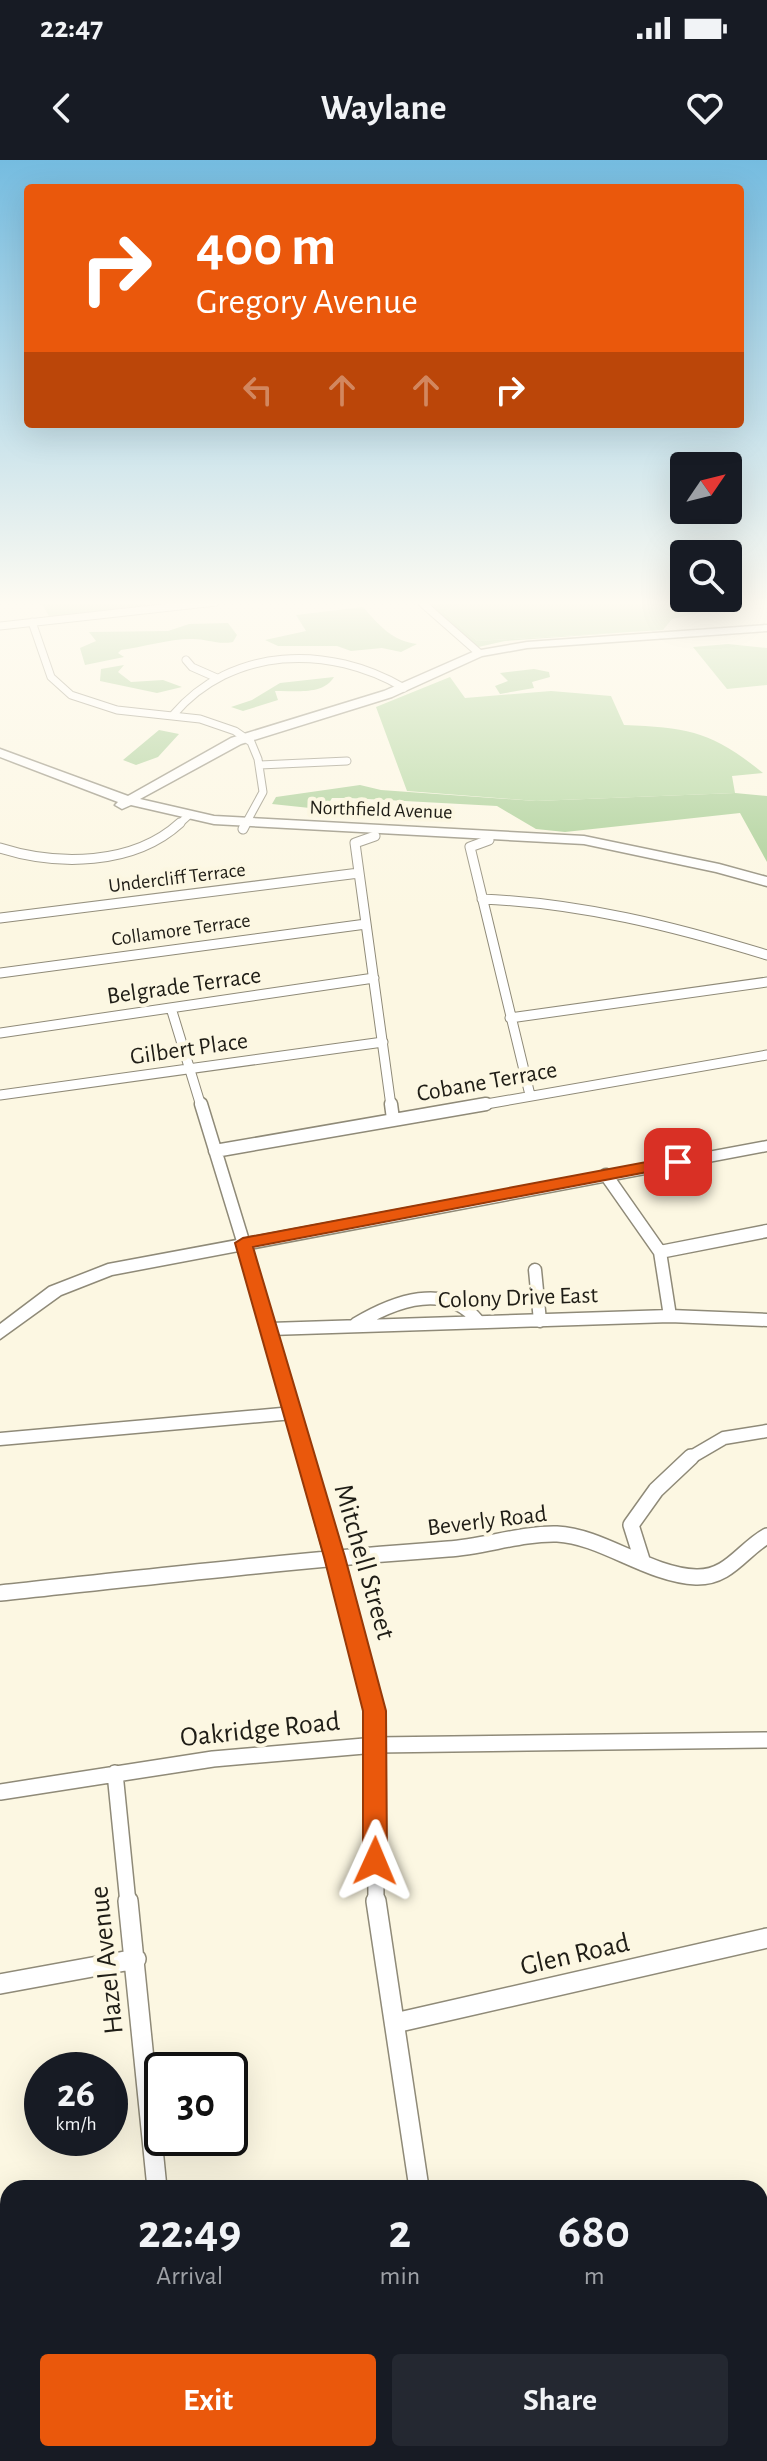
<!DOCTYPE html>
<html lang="en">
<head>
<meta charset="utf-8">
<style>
  :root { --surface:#171b24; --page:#242831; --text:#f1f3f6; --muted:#9ea1a6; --accent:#ea580c }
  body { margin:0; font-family:"Alegreya Sans",sans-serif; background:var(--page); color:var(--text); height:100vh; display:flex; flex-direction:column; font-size:30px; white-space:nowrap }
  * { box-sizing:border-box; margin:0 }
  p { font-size:26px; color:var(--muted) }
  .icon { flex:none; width:44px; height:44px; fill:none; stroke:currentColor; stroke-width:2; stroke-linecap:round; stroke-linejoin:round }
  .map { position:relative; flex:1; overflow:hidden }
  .panel { position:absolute; left:0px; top:2020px; width:768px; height:282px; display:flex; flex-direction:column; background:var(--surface); border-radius:24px 24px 0 0; box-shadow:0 8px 32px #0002 }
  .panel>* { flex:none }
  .top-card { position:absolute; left:24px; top:24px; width:720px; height:244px; border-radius:8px; box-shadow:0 8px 32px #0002; background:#ea580c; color:#fff; overflow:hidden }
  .needle { width:52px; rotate:55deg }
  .buttons { position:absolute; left:670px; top:292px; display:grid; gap:16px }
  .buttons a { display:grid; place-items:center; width:72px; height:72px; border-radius:8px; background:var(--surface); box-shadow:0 8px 32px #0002; font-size:40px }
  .speed { position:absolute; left:24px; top:1892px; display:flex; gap:16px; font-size:40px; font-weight:700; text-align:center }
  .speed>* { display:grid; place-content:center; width:104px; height:104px; border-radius:50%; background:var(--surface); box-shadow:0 8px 32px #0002; line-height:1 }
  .speed small { font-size:20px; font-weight:400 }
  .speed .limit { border:4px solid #111; border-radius:12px; background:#fff; color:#111 }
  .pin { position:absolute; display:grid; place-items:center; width:68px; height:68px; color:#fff; margin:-34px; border-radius:16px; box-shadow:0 4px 12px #0006 }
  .me { position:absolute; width:88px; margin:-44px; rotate:1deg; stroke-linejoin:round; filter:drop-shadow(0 0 6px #0008) }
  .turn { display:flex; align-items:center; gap:28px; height:168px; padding:0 40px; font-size:36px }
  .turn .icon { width:104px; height:104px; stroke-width:2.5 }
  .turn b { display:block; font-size:56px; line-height:68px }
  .lanes { display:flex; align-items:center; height:76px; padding:0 40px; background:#0003; justify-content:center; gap:40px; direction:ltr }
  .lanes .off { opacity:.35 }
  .eta { display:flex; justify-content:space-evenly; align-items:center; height:136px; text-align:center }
  .eta b { font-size:48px; font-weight:700; line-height:56px }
  .cta { display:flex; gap:16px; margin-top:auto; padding:16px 40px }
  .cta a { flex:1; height:92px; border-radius:8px; background:var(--accent); color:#fff; font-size:32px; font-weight:700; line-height:92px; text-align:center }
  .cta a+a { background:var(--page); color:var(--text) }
  .status { display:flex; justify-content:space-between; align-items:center; height:56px; padding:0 40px; background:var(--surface); direction:ltr }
  .status svg { height:22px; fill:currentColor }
  header { display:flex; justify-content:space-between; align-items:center; height:104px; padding:0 40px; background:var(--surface); font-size:36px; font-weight:700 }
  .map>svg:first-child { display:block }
</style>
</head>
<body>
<div class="status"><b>22:47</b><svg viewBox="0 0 49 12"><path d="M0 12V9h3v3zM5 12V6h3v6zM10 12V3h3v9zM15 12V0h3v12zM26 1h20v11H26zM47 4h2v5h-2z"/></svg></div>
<header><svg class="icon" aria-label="back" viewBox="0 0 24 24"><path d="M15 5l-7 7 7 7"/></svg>Waylane<svg class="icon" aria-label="heart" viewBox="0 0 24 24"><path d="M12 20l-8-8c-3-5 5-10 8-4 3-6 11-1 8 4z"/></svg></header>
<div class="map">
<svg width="767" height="2301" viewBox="0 0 767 2301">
  <rect width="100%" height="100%" fill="#fcf7e2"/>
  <path fill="#b0d59c" d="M36 442H142L145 448 50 458 42 444Z
    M465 442H746L672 459 663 470 477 481 444 452Z
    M728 484 767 488V525L727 529 693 487Z
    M450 517 465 538 551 531 611 536 624 565C690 568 711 571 763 613L732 616 735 633 536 641 407 631 376 547Z"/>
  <path fill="#a6cd92" d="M422 442H465L444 452 477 481 631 472 505 481 474 488Z
    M363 447C379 465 392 481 417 484L401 492 382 488 351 491 337 486H278L265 480 306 471 296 455Z
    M228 463 237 475 233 482C218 485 207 479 193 479 174 478 142 487 121 490L118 493 124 497 85 505 80 488 96 481 89 472 168 471 189 464Z
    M124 505 118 512 131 522 163 520 182 527 157 533 100 521 101 509Z
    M534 509 549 512 550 517 532 522 534 528 500 534 495 526 508 521 500 513Z
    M334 517C322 536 296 530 275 531L278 540 243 551 231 547 252 540 280 523Z
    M159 570 179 574 158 597 136 605 123 600Z
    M360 625 381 630 536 641 735 633 767 636V702L740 653 565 672 536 669 497 646 349 638H332L327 646 310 648 272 644 276 637Z"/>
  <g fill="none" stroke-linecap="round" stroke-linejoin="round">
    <g stroke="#8f8a78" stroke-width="9">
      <path id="street-far4" d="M421 442 479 493
        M32 462 51 517 71 535 117 550 200 559 235 571 251 582 258 599 263 632 245 665
        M0 466 216 442
        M186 500 192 507 217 518
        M173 555C232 486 329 484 404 528
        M260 605 347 601
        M178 665 189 655"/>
    </g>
    <g stroke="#8f8a78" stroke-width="11">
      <path id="street-far3" d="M243 669 246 663
        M375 676 355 683 391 946
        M489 680 470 687 530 935
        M0 688C57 706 133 706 180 663
        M482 739C580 743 673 766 767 795
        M0 758 359 713
        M0 813 366 764
        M171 848 201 946
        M510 858 767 822
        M0 873 374 818
        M0 935 383 882
        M475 946 767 895"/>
    </g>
    <g stroke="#8f8a78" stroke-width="15">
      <path id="street-far2" d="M201 944 270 1169 306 1299
        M391 944 393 959
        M215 991 486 944
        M606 1015 660 1092 670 1156
        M660 1092 767 1071
        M535 1110 540 1161
        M356 1164C393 1142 446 1121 478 1161
        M270 1169 670 1156 767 1160
        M0 1279 293 1253
        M688 1299 724 1278 767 1271"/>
    </g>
    <g stroke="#8f8a78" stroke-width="18">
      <path id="street-far1" d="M305 1297 375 1551 376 1743
        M643 1403 631 1365 656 1330 691 1297
        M0 1433C149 1417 298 1400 448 1389 484 1387 521 1373 557 1374 602 1376 648 1415 696 1417 729 1418 742 1390 767 1376
        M115 1613 128 1743
        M0 1632 213 1599 376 1585 767 1580"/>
    </g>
    <g stroke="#8f8a78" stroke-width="22">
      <path id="street" d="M128 1741 157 2028
        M376 1741 419 2028
        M0 1824 136 1799
        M395 1863 767 1778
        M760 2051 767 2049
        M0 2059 8 2058
        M186 2294V2301
        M459 2294 460 2301
        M684 2294 686 2301
        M240 2301 270 2294"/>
    </g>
    <g stroke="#8f8a78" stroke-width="3">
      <path id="secondary" d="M767 981V991L112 1115 61 1135 0 1179V1164L49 1127 108 1104Z"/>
    </g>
    <g stroke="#8f8a78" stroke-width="3">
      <path id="primary" d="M767 465V471L527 488 482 496 392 537 241 584 140 639 214 656 584 676 719 704 767 717V726L716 712 584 684 214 664 131 645 122 649 115 645 118 642 0 597V589L128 636 231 578 384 531 475 491 527 482Z"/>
    </g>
    <use href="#street-far4" stroke="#fff" stroke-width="7"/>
    <use href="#street-far3" stroke="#fff" stroke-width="9"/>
    <use href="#street-far2" stroke="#fff" stroke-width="12"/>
    <use href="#street-far1" stroke="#fff" stroke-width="15"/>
    <use href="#street" stroke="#fff" stroke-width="19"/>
    <use href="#secondary" fill="#fff" fill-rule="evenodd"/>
    <use href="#primary" fill="#fff" fill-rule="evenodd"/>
  </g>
  <linearGradient id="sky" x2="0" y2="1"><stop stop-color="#75bce0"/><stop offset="0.58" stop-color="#fefbf2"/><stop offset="1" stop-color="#fefbf2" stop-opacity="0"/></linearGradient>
  <rect width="767" height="764" fill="url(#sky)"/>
  <path fill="#ea580c" stroke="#983908" stroke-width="2" d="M678 996 686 1002 684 1005 253 1087 345 1397 386 1551 387 1701 383 1709 375 1712 366 1709 363 1701V1551L324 1397 235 1083 243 1078Z"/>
  <g text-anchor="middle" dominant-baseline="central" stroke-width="8" stroke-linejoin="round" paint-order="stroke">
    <g font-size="20" fill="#1f1d16" stroke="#fcf7e2">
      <text transform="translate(381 650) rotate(2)">Northfield Avenue</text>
      <text transform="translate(177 718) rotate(-7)">Undercliff Terrace</text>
      <text transform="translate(181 770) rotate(-8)">Collamore Terrace</text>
    </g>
    <g font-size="24" fill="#1f1d16" stroke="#fcf7e2">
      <text transform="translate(184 826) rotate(-8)">Belgrade Terrace</text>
      <text transform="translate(189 889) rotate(-8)">Gilbert Place</text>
      <text transform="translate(487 922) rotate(-10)">Cobane Terrace</text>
      <text transform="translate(518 1138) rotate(-2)">Colony Drive East</text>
      <text transform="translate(487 1361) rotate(-7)">Beverly Road</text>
    </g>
    <g font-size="28" fill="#1f1d16" stroke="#fcf7e2">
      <text transform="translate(364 1402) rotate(74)">Mitchell Street</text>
      <text transform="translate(260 1570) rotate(-6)">Oakridge Road</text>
      <text transform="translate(575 1795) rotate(-13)">Glen Road</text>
      <text transform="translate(107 1800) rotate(-96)">Hazel Avenue</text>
    </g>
  </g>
</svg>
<div class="buttons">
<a><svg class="needle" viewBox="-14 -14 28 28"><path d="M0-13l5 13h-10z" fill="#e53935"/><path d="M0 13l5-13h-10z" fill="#9ea1a6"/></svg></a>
<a><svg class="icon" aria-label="search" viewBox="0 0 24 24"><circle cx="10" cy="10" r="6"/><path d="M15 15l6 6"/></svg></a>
</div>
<div class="speed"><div>26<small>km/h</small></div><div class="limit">30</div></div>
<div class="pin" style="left:678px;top:1002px;background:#d93025"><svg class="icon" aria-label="arrive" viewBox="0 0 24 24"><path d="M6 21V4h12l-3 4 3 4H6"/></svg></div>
<svg class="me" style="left:375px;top:1701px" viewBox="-20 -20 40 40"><path d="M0-17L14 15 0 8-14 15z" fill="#ea580c" stroke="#fff" stroke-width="4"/></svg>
<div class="top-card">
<div class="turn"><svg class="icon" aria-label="right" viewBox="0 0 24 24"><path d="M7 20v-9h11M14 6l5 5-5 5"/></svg><div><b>400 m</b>Gregory Avenue</div></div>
<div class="lanes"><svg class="icon off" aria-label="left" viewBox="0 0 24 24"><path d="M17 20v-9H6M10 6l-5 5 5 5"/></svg><svg class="icon off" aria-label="ahead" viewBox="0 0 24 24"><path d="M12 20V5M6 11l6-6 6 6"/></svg><svg class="icon off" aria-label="ahead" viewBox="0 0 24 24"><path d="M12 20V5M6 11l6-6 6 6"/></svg><svg class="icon" aria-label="right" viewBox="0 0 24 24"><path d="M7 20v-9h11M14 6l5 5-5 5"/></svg></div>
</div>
<section class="panel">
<div class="eta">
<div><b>22:49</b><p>Arrival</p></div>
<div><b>2</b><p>min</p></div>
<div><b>680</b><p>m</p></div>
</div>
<div class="cta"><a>Exit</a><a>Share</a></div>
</section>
</div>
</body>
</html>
